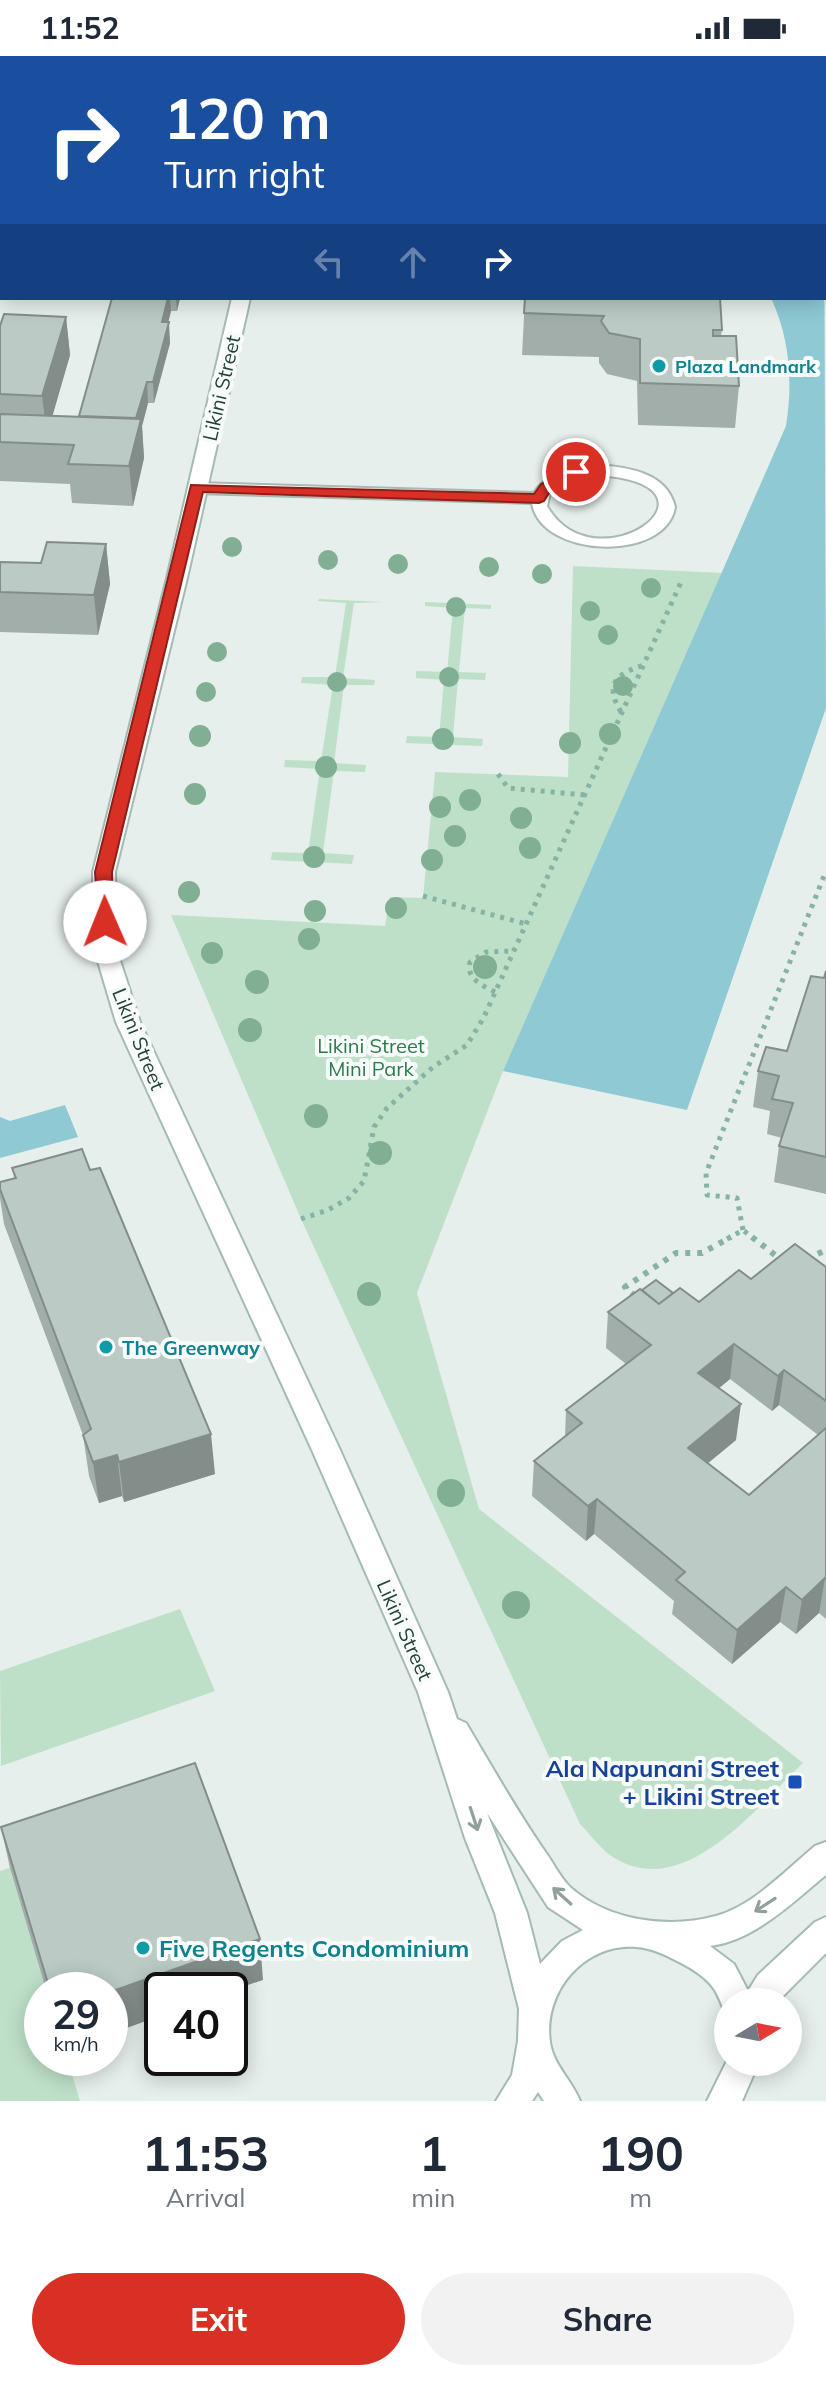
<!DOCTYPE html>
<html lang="en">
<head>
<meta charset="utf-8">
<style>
  :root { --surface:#fff; --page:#f2f2f3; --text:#1f2937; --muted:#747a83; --accent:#d93025 }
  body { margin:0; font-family:Mulish,sans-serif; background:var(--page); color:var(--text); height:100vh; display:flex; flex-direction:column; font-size:30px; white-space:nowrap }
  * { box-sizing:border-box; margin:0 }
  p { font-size:26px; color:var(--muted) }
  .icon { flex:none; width:44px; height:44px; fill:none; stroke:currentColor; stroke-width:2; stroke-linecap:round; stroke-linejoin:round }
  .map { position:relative; height:2045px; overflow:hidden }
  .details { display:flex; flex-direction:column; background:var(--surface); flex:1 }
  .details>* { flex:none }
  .banner { position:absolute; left:0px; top:0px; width:826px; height:244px; box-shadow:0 4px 20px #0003; background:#1a4fa0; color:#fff; overflow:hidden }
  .needle { width:52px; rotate:80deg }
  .fabs { position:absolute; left:714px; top:1932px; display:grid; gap:16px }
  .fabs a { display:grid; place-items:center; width:88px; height:88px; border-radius:50%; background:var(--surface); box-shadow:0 4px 20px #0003; font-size:40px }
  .speed { position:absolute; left:24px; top:1916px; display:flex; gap:16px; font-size:40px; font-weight:700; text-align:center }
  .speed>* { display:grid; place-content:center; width:104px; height:104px; border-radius:50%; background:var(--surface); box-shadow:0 4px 20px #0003; line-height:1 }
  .speed small { font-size:20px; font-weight:400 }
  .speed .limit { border:4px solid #111; border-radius:12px; background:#fff; color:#111 }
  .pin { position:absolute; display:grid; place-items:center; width:68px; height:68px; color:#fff; margin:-34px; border:4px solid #fff; border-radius:50%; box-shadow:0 2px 8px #0007 }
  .me { position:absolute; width:88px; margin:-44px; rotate:359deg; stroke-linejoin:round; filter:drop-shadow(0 0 6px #0008) }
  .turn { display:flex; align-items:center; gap:28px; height:168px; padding:0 32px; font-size:36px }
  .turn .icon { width:104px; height:104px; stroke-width:2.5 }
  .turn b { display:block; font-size:56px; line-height:68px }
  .lanes { display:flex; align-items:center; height:76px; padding:0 32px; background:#0003; justify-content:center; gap:40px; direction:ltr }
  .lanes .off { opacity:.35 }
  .eta { display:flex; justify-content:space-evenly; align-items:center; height:136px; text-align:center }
  .eta b { font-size:48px; font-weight:700; line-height:56px }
  .primary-button { display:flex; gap:16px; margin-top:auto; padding:16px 32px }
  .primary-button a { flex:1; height:92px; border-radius:48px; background:var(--accent); color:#fff; font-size:32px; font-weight:700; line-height:92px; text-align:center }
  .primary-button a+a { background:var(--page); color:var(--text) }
  .status { display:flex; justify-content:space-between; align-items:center; height:56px; padding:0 40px; background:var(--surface); direction:ltr }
  .status svg { height:22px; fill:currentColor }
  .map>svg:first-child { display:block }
</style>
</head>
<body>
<div class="status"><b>11:52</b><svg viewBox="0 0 49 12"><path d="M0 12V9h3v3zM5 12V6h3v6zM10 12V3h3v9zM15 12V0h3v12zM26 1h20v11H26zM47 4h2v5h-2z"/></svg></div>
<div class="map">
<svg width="826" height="2045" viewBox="0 0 826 2045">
  <rect width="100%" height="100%" fill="#e6efeb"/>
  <path fill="#bfe0c8" d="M541 0H826V114L824 2Z
    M573 510 723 517 503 1015 417 1237 479 1453 803 1707C756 1752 681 1849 610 1799 599 1791 589 1777 580 1768L301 1163 171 859 385 870 390 841 423 842 435 716 568 721Z
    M319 543 384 546 354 547 343 622 375 624 374 629H344L334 707 366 709 365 716 334 715 323 797 354 799 352 808 271 804 272 796 308 797 320 713 284 711 285 704 321 705 333 629 301 627 302 621H335L346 547 318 545Z
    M425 546 491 549V553L465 552 459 616 486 617 485 624 458 623 453 681 483 683 482 690 406 687 407 680 439 681 444 624 416 622V615L447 616 453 552 425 550Z
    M180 1553 215 1635 1 1710 0 1615Z
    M10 1812 46 1934H42V2002H67L80 2045H0V1815Z"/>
  <path fill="#8ec9d4" d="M824 111 826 652 687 1054 503 1015 786 370C793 326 790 283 771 242H824Z
    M65 1049 78 1081 0 1102V1061L10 1065Z"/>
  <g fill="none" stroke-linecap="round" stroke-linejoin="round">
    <g stroke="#a8b8b2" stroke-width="4">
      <path id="lane" d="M596 409C627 411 667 416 675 451 666 507 540 502 532 447L196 437 188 432 196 427 534 437C546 416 575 414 596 409ZM596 419C741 428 596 535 547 450L550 437 566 425Z"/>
    </g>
    <g stroke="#a8b8b2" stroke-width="4">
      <path id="street" d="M0 124H2V134H0Z"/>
    </g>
    <g stroke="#a4bbb3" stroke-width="4">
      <path id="secondary" d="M271 0H287V2H271Z
        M232 242H250L187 522 115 816 116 892 140 966 340 1394 448 1636 457 1663 466 1667C492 1711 517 1755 546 1797 554 1808 561 1823 571 1832 609 1865 668 1873 716 1860 753 1850 786 1814 815 1790L826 1786V1819C793 1846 754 1885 710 1890L734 1908 748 1935 758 1919 815 1866 826 1861V1897L777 1946H728V1958L725 1957C721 1947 718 1937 711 1929 702 1918 689 1911 677 1905 664 1898 651 1892 636 1891 584 1887 543 1936 550 1986 553 2009 572 2024 580 2045H544L538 2036 532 2045H496L512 2019 518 1985 519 1953 495 1857 465 1782 418 1636 312 1394 116 966 94 892 93 816 167 522ZM487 1757 548 1851 583 1874 562 1885 540 1908 527 1857Z
        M728 2003V2006H759L742 2045H707Z"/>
    </g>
    <path stroke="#86b3a5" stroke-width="5" stroke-dasharray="4 6" stroke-linecap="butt" d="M621 656C604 628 616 618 644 609
      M498 718 508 732 585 739
      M423 840 526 868
      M495 936C482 929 466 923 470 906L486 896 513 895
      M301 1163 328 1154 349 1142 364 1125 374 1071 387 1052 433 1011 467 989 483 963 682 524
      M743 1174 737 1142 707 1139 706 1117 826 815
      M727 1183 743 1174 754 1183"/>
    <path stroke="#86b3a5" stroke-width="6" stroke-dasharray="5 7" stroke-linecap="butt" d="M752 1181 775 1199 785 1200
      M807 1203 826 1194
      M635 1240 625 1231 676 1197H702L731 1181"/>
    <use href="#lane" fill="#fff" fill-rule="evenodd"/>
    <use href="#street" fill="#fff" fill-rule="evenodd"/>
    <use href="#secondary" fill="#fff" fill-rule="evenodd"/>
  </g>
  <g fill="#80af93">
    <circle cx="232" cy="491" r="10"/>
    <circle cx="328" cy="504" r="10"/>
    <circle cx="398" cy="508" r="10"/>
    <circle cx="489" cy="511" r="10"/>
    <circle cx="542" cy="518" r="10"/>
    <circle cx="651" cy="532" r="10"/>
    <circle cx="456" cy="551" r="10"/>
    <circle cx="590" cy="555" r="10"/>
    <circle cx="608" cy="579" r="10"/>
    <circle cx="217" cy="596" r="10"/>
    <circle cx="449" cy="621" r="10"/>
    <circle cx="337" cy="626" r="10"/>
    <circle cx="623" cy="630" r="10"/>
    <circle cx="206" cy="636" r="10"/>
    <circle cx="610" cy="678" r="11"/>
    <circle cx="200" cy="680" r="11"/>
    <circle cx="443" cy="683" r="11"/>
    <circle cx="570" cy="687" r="11"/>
    <circle cx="326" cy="711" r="11"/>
    <circle cx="195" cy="738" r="11"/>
    <circle cx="470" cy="744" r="11"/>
    <circle cx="440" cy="751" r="11"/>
    <circle cx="521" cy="762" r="11"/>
    <circle cx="455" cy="780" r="11"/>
    <circle cx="530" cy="792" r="11"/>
    <circle cx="314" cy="801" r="11"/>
    <circle cx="432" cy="804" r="11"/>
    <circle cx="189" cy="836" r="11"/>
    <circle cx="396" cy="852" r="11"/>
    <circle cx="315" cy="855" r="11"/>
    <circle cx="309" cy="883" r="11"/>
    <circle cx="212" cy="897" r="11"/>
    <circle cx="485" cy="911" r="12"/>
    <circle cx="257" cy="926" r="12"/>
    <circle cx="250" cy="974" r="12"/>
    <circle cx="316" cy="1060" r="12"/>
    <circle cx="380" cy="1097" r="12"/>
    <circle cx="369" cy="1238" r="12"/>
    <circle cx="451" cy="1437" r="14"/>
    <circle cx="516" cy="1549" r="14"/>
  </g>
  <path fill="#a1aea9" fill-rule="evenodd" d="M330 0H446V2H452H331Z
    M0 136H2V185H0Z
    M112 242H180L177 255H171L168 266 170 287 154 347H148L142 370 144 402 133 450 72 447 70 428 0 425V270L66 261 70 299 52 360 79 361Z
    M525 242 722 274 721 280 739 330 735 372 638 369 637 325 607 318 599 307V301L522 299Z
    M106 488 110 528 98 579 0 576V506L41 507Z
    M826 915V1138L774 1126 779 1090 782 1082 767 1078 770 1055 753 1051 758 1015 787 995 824 922Z
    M12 1112 215 1418 124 1446 122 1440 99 1447 89 1420 83 1379 4 1168 0 1142V1126L14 1122Z
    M826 1211V1563L819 1557 796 1578 780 1566 732 1608 672 1558 674 1545 594 1478 586 1485 532 1440 534 1405 565 1381 566 1354 626 1308 606 1292 608 1256 642 1234 673 1237 699 1246 751 1223ZM730 1323 772 1355 779 1349 818 1379 749 1439 708 1407 736 1384 719 1332Z
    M1 1771 263 1924 162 1934V1959L110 1978V1934H46L10 1812Z"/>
  <path fill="#838d89" d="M49 0H92V2H49Z
    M168 242H170L171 255 163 287 162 266Z
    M176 242H180L177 255Z
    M66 261 70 299 47 379 42 340Z
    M169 266 170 287 154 347 153 326Z
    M147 326 148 347 142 370 144 402 133 450 129 410 136 362Z
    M106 488 110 528 98 579 94 539Z
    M734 1288 730 1323 694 1353 698 1317Z
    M784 1314 779 1349 772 1355 778 1320Z
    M741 1348 736 1384 684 1427 688 1392Z
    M211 1378 215 1418 124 1446 119 1406Z
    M117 1399 122 1440 99 1447 93 1406Z
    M597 1443 594 1478 586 1485 588 1450Z
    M825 1522 819 1557 796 1578 802 1544Z
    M786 1531 780 1566 732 1608 737 1574Z
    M260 1883 263 1924 230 1935V1934H162V1959L110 1978V1936Z"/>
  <path fill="#bbcac4" stroke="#838d89" stroke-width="2" d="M0 136H2V165H0Z
    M112 242H168L162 266H169L153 326H147L136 362 79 360Z
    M525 242H720L722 274H713V280H736L739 330 640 327V283L609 277 601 265 604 260 524 257Z
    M4 258 66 261 42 340 0 338V270Z
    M0 358 141 363 129 410 68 408 74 389 0 386Z
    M47 486 106 488 94 539 0 536V506L41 507Z
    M826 915V1101L779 1090 793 1047 772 1043 779 1020 758 1015 766 991 787 995 811 920 824 922Z
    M82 1093 90 1114 100 1112 211 1378 119 1406 117 1399 93 1406 83 1379 91 1373 0 1133V1126L16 1122 12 1112Z
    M795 1188 826 1211V1345L784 1314 778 1320 734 1288 698 1317 741 1348 688 1392 749 1439 826 1372V1523L825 1522 802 1544 786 1531 737 1574 676 1524 685 1516 597 1443 588 1450 534 1405 582 1367 566 1354 651 1289 608 1256 640 1233 659 1248 680 1232 699 1246 739 1214 751 1223Z
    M656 1224 673 1237 659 1248 642 1234Z
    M195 1707 260 1883 110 1936V1934H50L1 1771Z"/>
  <defs><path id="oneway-shaft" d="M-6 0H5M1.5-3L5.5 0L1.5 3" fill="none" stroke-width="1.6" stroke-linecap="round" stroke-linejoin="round" transform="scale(2)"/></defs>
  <g stroke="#92a09c">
    <use href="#oneway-shaft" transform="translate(474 1763) rotate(72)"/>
    <use href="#oneway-shaft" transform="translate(562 1840) rotate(-138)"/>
    <use href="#oneway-shaft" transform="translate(765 1849) rotate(147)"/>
  </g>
  <path fill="#d93025" stroke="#8d1f18" stroke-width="2" d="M576 412 583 416 581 419 551 434 544 445 539 447 203 436 112 816 113 866 105 872 99 870 95 816 191 429 534 438 541 428Z"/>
  <g fill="#0f9aa8" stroke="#f7fbf9" stroke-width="3">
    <circle cx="659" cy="310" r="8"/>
    <circle cx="106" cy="1291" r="8"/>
    <circle cx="143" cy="1892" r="8"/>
  </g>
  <rect fill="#1a4fb4" stroke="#f7fbf9" stroke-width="3" x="787" y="1718" width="16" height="16" rx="4"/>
  <g text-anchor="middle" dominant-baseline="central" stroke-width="8" stroke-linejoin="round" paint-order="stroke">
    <g font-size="18" font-weight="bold" fill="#0d838f" stroke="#f7fbf9" text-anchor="start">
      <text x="675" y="310">Plaza Landmark</text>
    </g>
    <g font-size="20" fill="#24423a" stroke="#f7fbf9">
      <text transform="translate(221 332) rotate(-77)">Likini Street</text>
      <text transform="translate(139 983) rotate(68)">Likini Street</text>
      <text transform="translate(405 1574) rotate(66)">Likini Street</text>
    </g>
    <g font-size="20" fill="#2d7a4b" stroke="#f7fbf9">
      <text x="371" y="989">Likini Street<tspan x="371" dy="23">Mini Park</tspan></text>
    </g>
    <g font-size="20" font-weight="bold" fill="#0d838f" stroke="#f7fbf9" text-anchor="start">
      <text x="122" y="1291">The Greenway</text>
    </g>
    <g font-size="24" font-weight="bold" fill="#164399" stroke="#f7fbf9" text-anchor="end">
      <text x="779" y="1712">Ala Napunani Street<tspan x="779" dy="28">+ Likini Street</tspan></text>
    </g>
    <g font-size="24" font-weight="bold" fill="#0d838f" stroke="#f7fbf9" text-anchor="start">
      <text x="159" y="1892">Five Regents Condominium</text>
    </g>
  </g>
</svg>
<div class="fabs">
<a><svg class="needle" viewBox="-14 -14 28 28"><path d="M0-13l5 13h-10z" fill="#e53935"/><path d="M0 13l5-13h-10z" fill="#747a83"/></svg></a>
</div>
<div class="speed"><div>29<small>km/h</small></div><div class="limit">40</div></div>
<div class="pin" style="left:576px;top:416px;background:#d93025"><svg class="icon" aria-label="arrive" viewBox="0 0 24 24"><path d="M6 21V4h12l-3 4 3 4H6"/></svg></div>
<svg class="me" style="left:105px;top:866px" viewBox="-20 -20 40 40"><circle r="19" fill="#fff"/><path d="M0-13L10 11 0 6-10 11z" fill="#d93025"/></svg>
<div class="banner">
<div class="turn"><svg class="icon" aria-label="right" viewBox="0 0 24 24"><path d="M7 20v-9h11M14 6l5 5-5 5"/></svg><div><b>120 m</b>Turn right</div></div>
<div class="lanes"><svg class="icon off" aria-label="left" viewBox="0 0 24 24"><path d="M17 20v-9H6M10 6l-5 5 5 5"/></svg><svg class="icon off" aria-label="ahead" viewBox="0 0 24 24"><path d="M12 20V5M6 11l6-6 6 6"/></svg><svg class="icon" aria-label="right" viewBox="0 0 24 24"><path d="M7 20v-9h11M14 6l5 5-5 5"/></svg></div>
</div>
</div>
<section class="details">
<div class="eta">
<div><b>11:53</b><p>Arrival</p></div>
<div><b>1</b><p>min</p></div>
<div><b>190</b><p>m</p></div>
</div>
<div class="primary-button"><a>Exit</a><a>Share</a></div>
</section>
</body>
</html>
